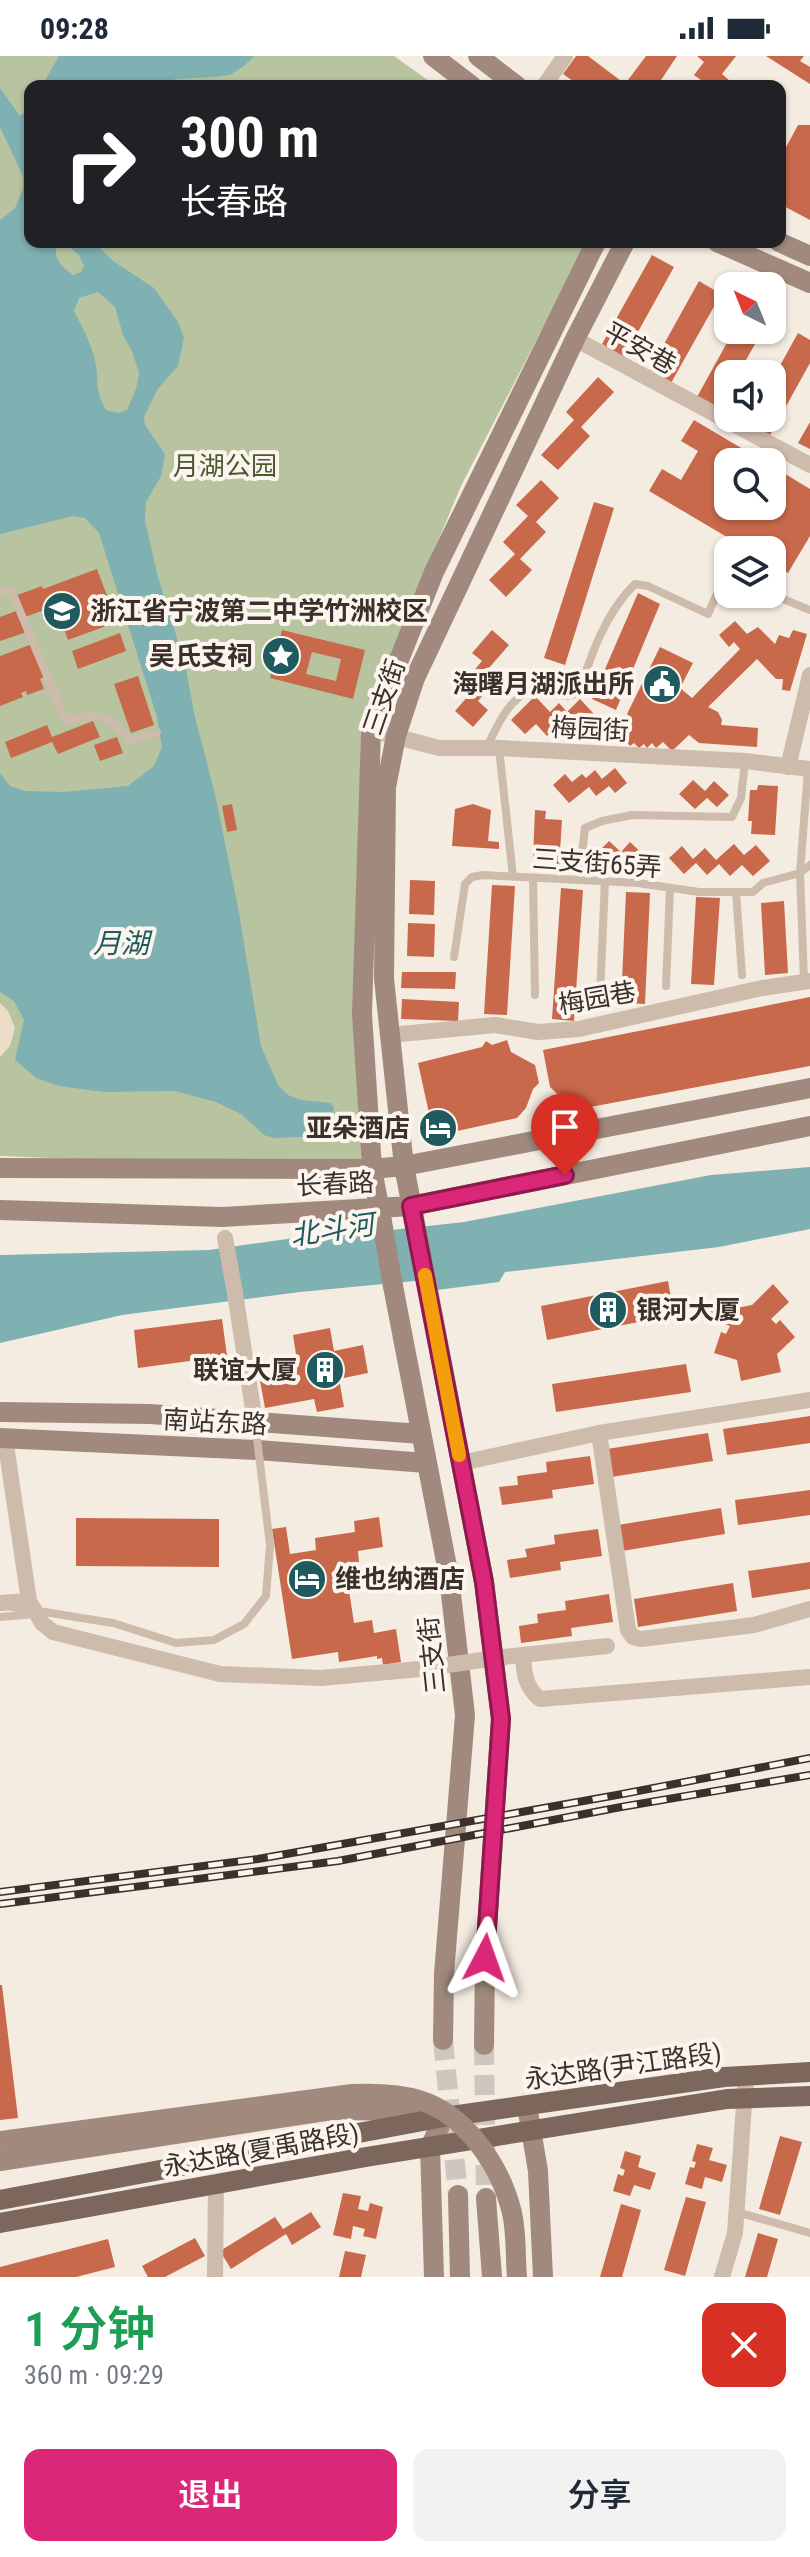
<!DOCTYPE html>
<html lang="zh">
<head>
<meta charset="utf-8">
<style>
  :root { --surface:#fff; --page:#f2f2f3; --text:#1f2937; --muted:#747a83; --accent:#db2777 }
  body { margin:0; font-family:"Roboto Condensed","Noto Sans SC",sans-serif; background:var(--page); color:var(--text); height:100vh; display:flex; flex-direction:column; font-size:30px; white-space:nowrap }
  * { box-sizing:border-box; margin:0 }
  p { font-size:26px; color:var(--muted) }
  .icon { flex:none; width:44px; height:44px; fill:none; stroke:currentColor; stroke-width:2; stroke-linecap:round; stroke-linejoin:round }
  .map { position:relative; height:2221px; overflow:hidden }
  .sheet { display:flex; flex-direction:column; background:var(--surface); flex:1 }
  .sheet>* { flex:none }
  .banner { position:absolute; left:24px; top:24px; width:762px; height:168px; border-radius:16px; box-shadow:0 2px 6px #0004; background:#202124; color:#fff; overflow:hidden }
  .needle { width:52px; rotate:317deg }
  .controls { position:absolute; left:714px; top:216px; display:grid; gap:16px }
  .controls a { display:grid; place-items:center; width:72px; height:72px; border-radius:16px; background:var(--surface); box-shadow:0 2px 6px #0004; font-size:40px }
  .pin { position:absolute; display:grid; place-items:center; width:68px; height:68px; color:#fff; margin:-82px -34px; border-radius:50% 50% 50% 0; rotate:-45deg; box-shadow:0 0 8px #0007 }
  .pin .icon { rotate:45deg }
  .me { position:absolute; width:88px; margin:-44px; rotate:4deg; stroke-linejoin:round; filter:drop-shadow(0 0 6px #0008) }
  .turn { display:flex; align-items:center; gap:28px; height:168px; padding:0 24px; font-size:36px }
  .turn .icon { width:104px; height:104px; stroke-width:2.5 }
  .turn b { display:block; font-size:56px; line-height:68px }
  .round { display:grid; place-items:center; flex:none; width:84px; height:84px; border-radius:16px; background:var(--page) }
  .head { display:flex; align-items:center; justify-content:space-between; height:136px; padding:0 24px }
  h1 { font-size:48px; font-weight:600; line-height:60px; color:#1e9e55 }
  .action { display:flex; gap:16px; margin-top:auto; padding:16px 24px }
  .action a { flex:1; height:92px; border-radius:16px; background:var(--accent); color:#fff; font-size:32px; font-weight:600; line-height:92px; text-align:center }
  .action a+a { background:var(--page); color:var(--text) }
  .status { display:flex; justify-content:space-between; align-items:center; height:56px; padding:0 40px; background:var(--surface); direction:ltr }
  .status svg { height:22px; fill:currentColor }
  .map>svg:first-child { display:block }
</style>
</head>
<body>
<div class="status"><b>09:28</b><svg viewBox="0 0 49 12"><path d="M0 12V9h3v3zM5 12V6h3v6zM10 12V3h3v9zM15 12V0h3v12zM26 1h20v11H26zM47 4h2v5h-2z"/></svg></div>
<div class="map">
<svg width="810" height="2221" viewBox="0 0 810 2221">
  <rect width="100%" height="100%" fill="#f4ebe1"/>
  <path fill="#b8c4a0" d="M0 0H394L436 30H30V186H587L461 430 361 669 357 909 361 1106 200 1108 0 1100Z"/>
  <path fill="#ecdcc8" d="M0 947 8 955 15 972 10 990 0 1001Z"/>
  <path fill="#7fb0b2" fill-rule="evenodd" d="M59 0H254L244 10 230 19 214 21 177 23 146 30H42Z
    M0 32 20 60 30 52V186H57C53 202 60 210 73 219L81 216 84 210 79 199 64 186H94L113 205 154 232 178 266 184 282 178 310 157 334 144 361 145 369 165 398 161 420 146 446 145 465 158 521 185 608 195 661 215 738 238 851 261 990 278 1029 288 1039 301 1044 330 1047 334 1051 331 1077 327 1080 273 1082 264 1079 241 1058 216 1046 175 1035 104 1036 59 1030 36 1022 15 1004 24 964 14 945 0 936V717L10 730 25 735 62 736 128 730 154 710 162 691 157 661 99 477 85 462 73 460 0 478V164L15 152 23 132V120L0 71ZM98 236 115 251 123 279 132 295 139 317 136 333 127 354 118 357 106 354C95 334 99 331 96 310 93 290 83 273 74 255L79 242Z
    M810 1111V1173L719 1191 505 1216 499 1226 437 1234 435 1223 300 1236 122 1259 0 1287V1199L209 1194 301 1181 338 1180 464 1166 711 1119Z"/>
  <path fill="#c8694b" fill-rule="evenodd" d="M576 0H588L625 28 646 0H677L657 30H580L563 18Z
    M697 0H736L722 18 730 25 726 30H709L694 19 704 6Z
    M766 0H804L800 5 810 11V28Z
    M798 69H810V164L780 148V96L783 97Z
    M652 199 674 211 624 301 602 288Z
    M699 225 721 238 671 327 649 315Z
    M734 274H763L738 318H728V336L719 353 697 341Z
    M798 277 810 284V307L770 379 748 367 751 362H772V324Z
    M598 321 614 336 581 371 590 380 558 414 541 399 574 364 566 356Z
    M694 364 765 406H728V450H772V410L810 433V480L788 517 772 508V494H749L649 435 662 413 681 424 698 395 681 385Z
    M810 366V393L798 387Z
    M541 424 559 442 536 466 546 476 520 503 532 514 506 541 489 524 515 498 503 486 528 460 516 449Z
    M594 446 614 452 565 609 544 602Z
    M97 513 117 566 68 584 53 543 48 545 50 552 25 561 17 539 42 530 43 533Z
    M638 537 660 548 616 654 592 643Z
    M353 540 367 543 362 565 348 562Z
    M19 554 27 576 0 585V561Z
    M735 565 747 578 758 571 775 588 779 579 789 582 793 574 807 578 790 635 782 634 783 623H776L757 603 708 651 718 656 722 664 721 669 758 672 757 691 699 687 689 679 672 695 663 686 656 692 652 687 647 692 644 688 639 692 634 687 630 690 617 674 631 662 627 658 660 591 693 607 680 632 692 642 740 593 734 586 729 591 719 579Z
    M282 574 365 594 353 643 270 622ZM312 596 341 603 336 625 306 618Z
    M492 574 509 589 488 613 498 622 478 645 488 654 473 671 455 655 469 639 460 631 482 605 472 597Z
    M120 577 126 595 78 613 72 595Z
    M32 588 44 621 40 623 44 633 27 639 26 635 21 637 23 641 0 650V600Z
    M138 620 154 669 131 677 114 628Z
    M535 640 550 656 559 647 567 656 580 643 607 672 592 686 581 673 571 683 557 669 547 680 536 668 525 678 511 664Z
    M93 665 100 681 58 698 52 686 11 702 5 686 47 669 52 681Z
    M117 681 123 697 100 705 94 689Z
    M615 712 627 727 615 737 609 730 596 740 589 731 569 747 553 729 565 718 572 726 582 718 586 722 595 714 602 723Z
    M693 724 705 735 714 725 729 739 717 751 707 742 695 753 679 738Z
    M758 729 778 730 775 779 751 778 752 765H748L750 734H757Z
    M232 748 237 774 227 776 222 750Z
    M473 748 491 754 488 785 499 786V793L452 790 455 753Z
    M535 754 546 755 545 763 562 764 559 811 537 810V802L533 801Z
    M609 785 621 796 630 786 645 800 633 812 623 802 611 815 595 799Z
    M734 788 744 799 756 789 770 805 753 820 742 809 730 820 719 808 707 819 696 807 684 818 669 802 682 790 693 803 705 792 716 804Z
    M410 824 435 825 434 859 409 858Z
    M492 829 515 830 507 959 484 958Z
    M561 832 583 834 574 965 552 963Z
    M626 836 650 837 645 948 621 947Z
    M696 841 720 842 714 929 691 928Z
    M784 845 788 917 765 919 761 847Z
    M408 867 435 868 434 901 407 900Z
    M402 916H456L455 933 401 932Z
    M810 941V1010L585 1052 571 1051 550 1031 543 994Z
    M402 943 459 946 458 965 401 963Z
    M507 984 511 996 535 1009 539 1027 533 1033 526 1052 517 1062 434 1080 418 1007 482 991 486 985 492 989Z
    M668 1225 674 1259 547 1284 541 1250Z
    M773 1228 789 1246 771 1263 776 1268 780 1264 795 1281 777 1298 781 1316 741 1325 737 1304 714 1297 721 1276 726 1278 730 1270 708 1262 716 1241 742 1251 752 1249Z
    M222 1263 227 1300 138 1312 134 1274Z
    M330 1272 334 1295 363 1289 368 1317 339 1323 344 1351 317 1356 314 1343 265 1352 259 1319 298 1311 293 1279Z
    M686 1308 691 1336 556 1356 552 1328Z
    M810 1360V1387L727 1399 723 1373Z
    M708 1377 713 1405 611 1421 607 1393Z
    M590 1400 594 1428 552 1434 553 1442 502 1449 499 1431 518 1429 517 1420 547 1416 546 1406Z
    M810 1434V1459L738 1469 735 1444Z
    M721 1452 725 1478 622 1495 618 1469Z
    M379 1461 383 1491 358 1495 359 1506 345 1508 354 1567 372 1564 374 1577 396 1573 401 1606 383 1609 382 1602 377 1603V1600L339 1606 338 1596 292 1603 272 1473 286 1471 290 1498 316 1494 315 1482 355 1476 354 1465Z
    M76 1462 219 1463V1511L76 1510Z
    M598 1473 602 1500 560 1506 561 1514 510 1522 507 1504 527 1501 525 1493 555 1488 554 1479Z
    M810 1506V1533L752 1542 748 1515Z
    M733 1527 737 1555 638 1571 634 1543Z
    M609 1538 613 1566 571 1572 572 1580 521 1587 519 1570 538 1567 537 1558 566 1554 565 1545Z
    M0 1929H2L18 2062 0 2064Z
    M780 2080 802 2086 780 2159 759 2153Z
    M697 2088 713 2092 709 2104 727 2109 722 2126 705 2121 702 2133 685 2128 690 2111 694 2112 696 2106 692 2105Z
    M625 2095 641 2100 638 2111 656 2117 650 2134 634 2129 630 2140 613 2135 618 2118 623 2120 625 2114 620 2112Z
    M343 2137 361 2140 358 2153 368 2155 370 2147 383 2151 376 2183 363 2180 365 2173 353 2170 351 2183 333 2179Z
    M686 2141 706 2146 685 2220 664 2214Z
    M621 2148 641 2154 622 2221H600Z
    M311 2156 321 2171 292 2189 286 2178 231 2213 220 2195 275 2161 283 2173Z
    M758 2177 778 2183 767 2221H745Z
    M195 2182 205 2200 165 2221H148L142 2210Z
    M108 2183 115 2211 76 2221H0V2211Z
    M345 2195 366 2199 361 2221H339Z"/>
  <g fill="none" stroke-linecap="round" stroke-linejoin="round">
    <path stroke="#cfc6bd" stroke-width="20" stroke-dasharray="20 10" stroke-linecap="butt" d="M443 1984 458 2139
      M484 1989 486 2142"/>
    <path stroke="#cdbbac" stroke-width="8" d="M0 536 8 533 12 536 65 663C76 665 82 660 92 660 110 660 118 673 130 685L157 676
      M771 538 810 554
      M487 691C498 668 507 646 531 633L567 640 579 637C591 598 606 556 635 528L648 530 708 558 725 520 728 521
      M499 692 513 821
      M533 822 535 939
      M579 824 585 772 602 765 632 759 732 761 741 742 745 705
      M736 836 742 919
      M454 901 465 828 472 821 483 819 638 827 699 836H753L763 827 800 817 810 809
      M804 925 800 817 808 713
      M666 930 670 832
      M600 939 605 825
      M737 2156 810 2177"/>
    <path stroke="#cdbbac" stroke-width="16" d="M544 30 565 0
      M575 283 810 409
      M371 674 439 692H499L745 705 810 713
      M788 711 810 619
      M390 979 495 969 538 976 579 973 762 932 810 925
      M235 1237 255 1366
      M599 1377 628 1574 633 1581 641 1583 754 1569 810 1553
      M461 1407 599 1377 810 1344
      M29 1545 42 1567 53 1576 220 1618 321 1622 420 1613
      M0 1547 29 1545 5 1382
      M523 1599C524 1617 525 1631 540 1643L810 1621
      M503 1601 607 1590
      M215 2221 216 2128
      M722 2221 735 2177 746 2020"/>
    <path stroke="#a18a7d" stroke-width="20" d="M433 0 472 30
      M478 0 517 30
      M717 186 810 227
      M779 186 810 200
      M0 1112 372 1113 404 1110 810 1032
      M0 1154 222 1161 411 1150 810 1070
      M414 1162 404 1110 384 923 386 731 396 680 415 622 575 283 625 186
      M382 1166 372 1113 362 958 371 674 434 516 596 186
      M426 1224 484 1526 501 1663 485 1902 484 1989
      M393 1230 449 1521 465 1659 444 1918 443 1984
      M0 1356 150 1358 421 1378
      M0 1382 258 1394 426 1407
      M527 2050 538 2115 543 2221
      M0 2105 332 2054 416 2055 444 2061 430 2091 434 2221
      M458 2139 460 2221
      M486 2142 492 2221"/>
    <path stroke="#7d675c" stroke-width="20" d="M0 2144 444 2061 724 2021 810 2016
      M0 2167 366 2101 727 2043 810 2040"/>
    <g stroke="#3b302b" stroke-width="8">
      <path id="rail" d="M0 1836 258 1803 617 1739 810 1702
        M0 1848 338 1805 621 1751 810 1719"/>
    </g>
    <use href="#rail" stroke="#fbf5ee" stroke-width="5" stroke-dasharray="15" stroke-linecap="butt"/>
    <path stroke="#cdbbac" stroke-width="8" d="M0 1551 7 1550 113 1567 176 1587 214 1584 244 1568 266 1540 270 1489 255 1366
      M0 1561 35 1558"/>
    <path stroke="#cdbbac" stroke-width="16" d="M225 1182 235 1237
      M420 1613 503 1601"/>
    <path stroke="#a18a7d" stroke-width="20" d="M414 1162 426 1224
      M382 1166 393 1230
      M0 2085 352 2038C374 2037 397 2037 419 2044 465 2058 499 2108 511 2153 517 2174 515 2199 517 2221"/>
  </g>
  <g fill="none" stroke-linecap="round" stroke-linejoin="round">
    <g stroke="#8e194d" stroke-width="20">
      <path id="route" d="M485 1902 501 1663 484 1526 411 1150 565 1119"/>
    </g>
    <use href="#route" stroke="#db2777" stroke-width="14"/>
    <path stroke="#f59e0b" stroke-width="14" d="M425 1219 459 1399"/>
  </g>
  <defs>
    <g id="school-disc" transform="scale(2)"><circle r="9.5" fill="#1f5a5e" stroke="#fbf5ee"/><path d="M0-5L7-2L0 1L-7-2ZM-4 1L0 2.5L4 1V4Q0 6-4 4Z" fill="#fff"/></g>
    <g id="sight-disc" transform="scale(2)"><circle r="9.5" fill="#1f5a5e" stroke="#fbf5ee"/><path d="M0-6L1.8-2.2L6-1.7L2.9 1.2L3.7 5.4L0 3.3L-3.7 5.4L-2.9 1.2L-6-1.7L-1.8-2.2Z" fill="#fff"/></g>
    <g id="civic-disc" transform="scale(2)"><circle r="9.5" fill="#1f5a5e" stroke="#fbf5ee"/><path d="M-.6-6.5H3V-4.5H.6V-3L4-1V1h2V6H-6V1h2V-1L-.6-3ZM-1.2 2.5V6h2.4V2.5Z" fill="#fff"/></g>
    <g id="hotel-disc" transform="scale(2)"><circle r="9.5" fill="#1f5a5e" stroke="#fbf5ee"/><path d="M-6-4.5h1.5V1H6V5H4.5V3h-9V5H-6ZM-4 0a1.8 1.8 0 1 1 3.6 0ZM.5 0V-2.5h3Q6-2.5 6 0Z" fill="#fff"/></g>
    <g id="building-disc" transform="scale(2)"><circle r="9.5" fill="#1f5a5e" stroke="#fbf5ee"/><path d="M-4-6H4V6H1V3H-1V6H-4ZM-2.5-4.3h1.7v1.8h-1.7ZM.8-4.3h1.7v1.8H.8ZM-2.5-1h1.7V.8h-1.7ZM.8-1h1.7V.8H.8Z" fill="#fff"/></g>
  </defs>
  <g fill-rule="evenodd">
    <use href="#school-disc" x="62" y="555"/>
    <use href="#sight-disc" x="281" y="600"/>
    <use href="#civic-disc" x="662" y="628"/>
    <use href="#hotel-disc" x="438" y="1072"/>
    <use href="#building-disc" x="608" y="1254"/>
    <use href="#building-disc" x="325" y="1314"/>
    <use href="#hotel-disc" x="307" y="1523"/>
  </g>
  <g text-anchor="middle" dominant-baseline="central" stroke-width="8" stroke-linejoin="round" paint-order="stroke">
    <g font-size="26" fill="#3b302b" stroke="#fbf5ee">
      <text transform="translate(640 292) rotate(29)">平安巷</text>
      <text transform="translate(384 641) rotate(-71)">三支街</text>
      <text transform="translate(590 673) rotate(3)">梅园街</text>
      <text transform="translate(597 807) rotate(4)">三支街65弄</text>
      <text transform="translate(597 942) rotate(-10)">梅园巷</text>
      <text transform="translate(335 1128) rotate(-3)">长春路</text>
      <text transform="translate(215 1366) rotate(3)">南站东路</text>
      <text transform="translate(432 1599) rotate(-96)">三支街</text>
      <text transform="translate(623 2010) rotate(-8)">永达路(尹江路段)</text>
      <text transform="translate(261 2094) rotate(-10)">永达路(夏禹路段)</text>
    </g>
    <g font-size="26" fill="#4a5a2e" stroke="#fbf5ee">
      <text x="225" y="410">月湖公园</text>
    </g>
    <g font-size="26" font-weight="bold" fill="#3b302b" stroke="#fbf5ee" text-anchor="end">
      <text x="90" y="555" text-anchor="start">浙江省宁波第二中学竹洲校区</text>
      <text x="253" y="600">吴氏支祠</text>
      <text x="634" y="628">海曙月湖派出所</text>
      <text x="410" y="1072">亚朵酒店</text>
      <text x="636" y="1254" text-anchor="start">银河大厦</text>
      <text x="297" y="1314">联谊大厦</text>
      <text x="335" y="1523" text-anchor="start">维也纳酒店</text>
    </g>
    <g font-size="28" font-style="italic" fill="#1f5a5e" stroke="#fbf5ee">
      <text x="121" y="887">月湖</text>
      <text transform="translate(332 1174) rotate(-8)">北斗河</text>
    </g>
  </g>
</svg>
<div class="controls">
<a><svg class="needle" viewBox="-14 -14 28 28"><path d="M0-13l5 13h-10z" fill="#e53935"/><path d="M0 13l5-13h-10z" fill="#747a83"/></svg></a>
<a><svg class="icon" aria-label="sound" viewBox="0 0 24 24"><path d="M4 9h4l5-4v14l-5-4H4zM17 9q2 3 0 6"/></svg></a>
<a><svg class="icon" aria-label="search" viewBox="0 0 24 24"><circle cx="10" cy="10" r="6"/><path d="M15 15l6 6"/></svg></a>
<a><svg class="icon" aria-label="layers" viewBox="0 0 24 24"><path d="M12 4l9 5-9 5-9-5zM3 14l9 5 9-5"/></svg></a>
</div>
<div class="pin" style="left:565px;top:1119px;background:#d93025"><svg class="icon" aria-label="arrive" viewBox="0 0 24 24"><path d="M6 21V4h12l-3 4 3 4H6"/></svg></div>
<svg class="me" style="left:485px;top:1902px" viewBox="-20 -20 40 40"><path d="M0-17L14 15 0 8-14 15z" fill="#db2777" stroke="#fff" stroke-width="4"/></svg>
<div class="banner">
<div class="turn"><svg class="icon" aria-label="right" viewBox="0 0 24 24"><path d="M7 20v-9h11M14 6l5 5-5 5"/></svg><div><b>300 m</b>长春路</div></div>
</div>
</div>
<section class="sheet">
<div class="head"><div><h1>1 分钟</h1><p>360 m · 09:29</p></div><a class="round" style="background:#d93025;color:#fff"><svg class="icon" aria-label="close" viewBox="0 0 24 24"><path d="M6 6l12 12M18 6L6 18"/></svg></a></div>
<div class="action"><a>退出</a><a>分享</a></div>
</section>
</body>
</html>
